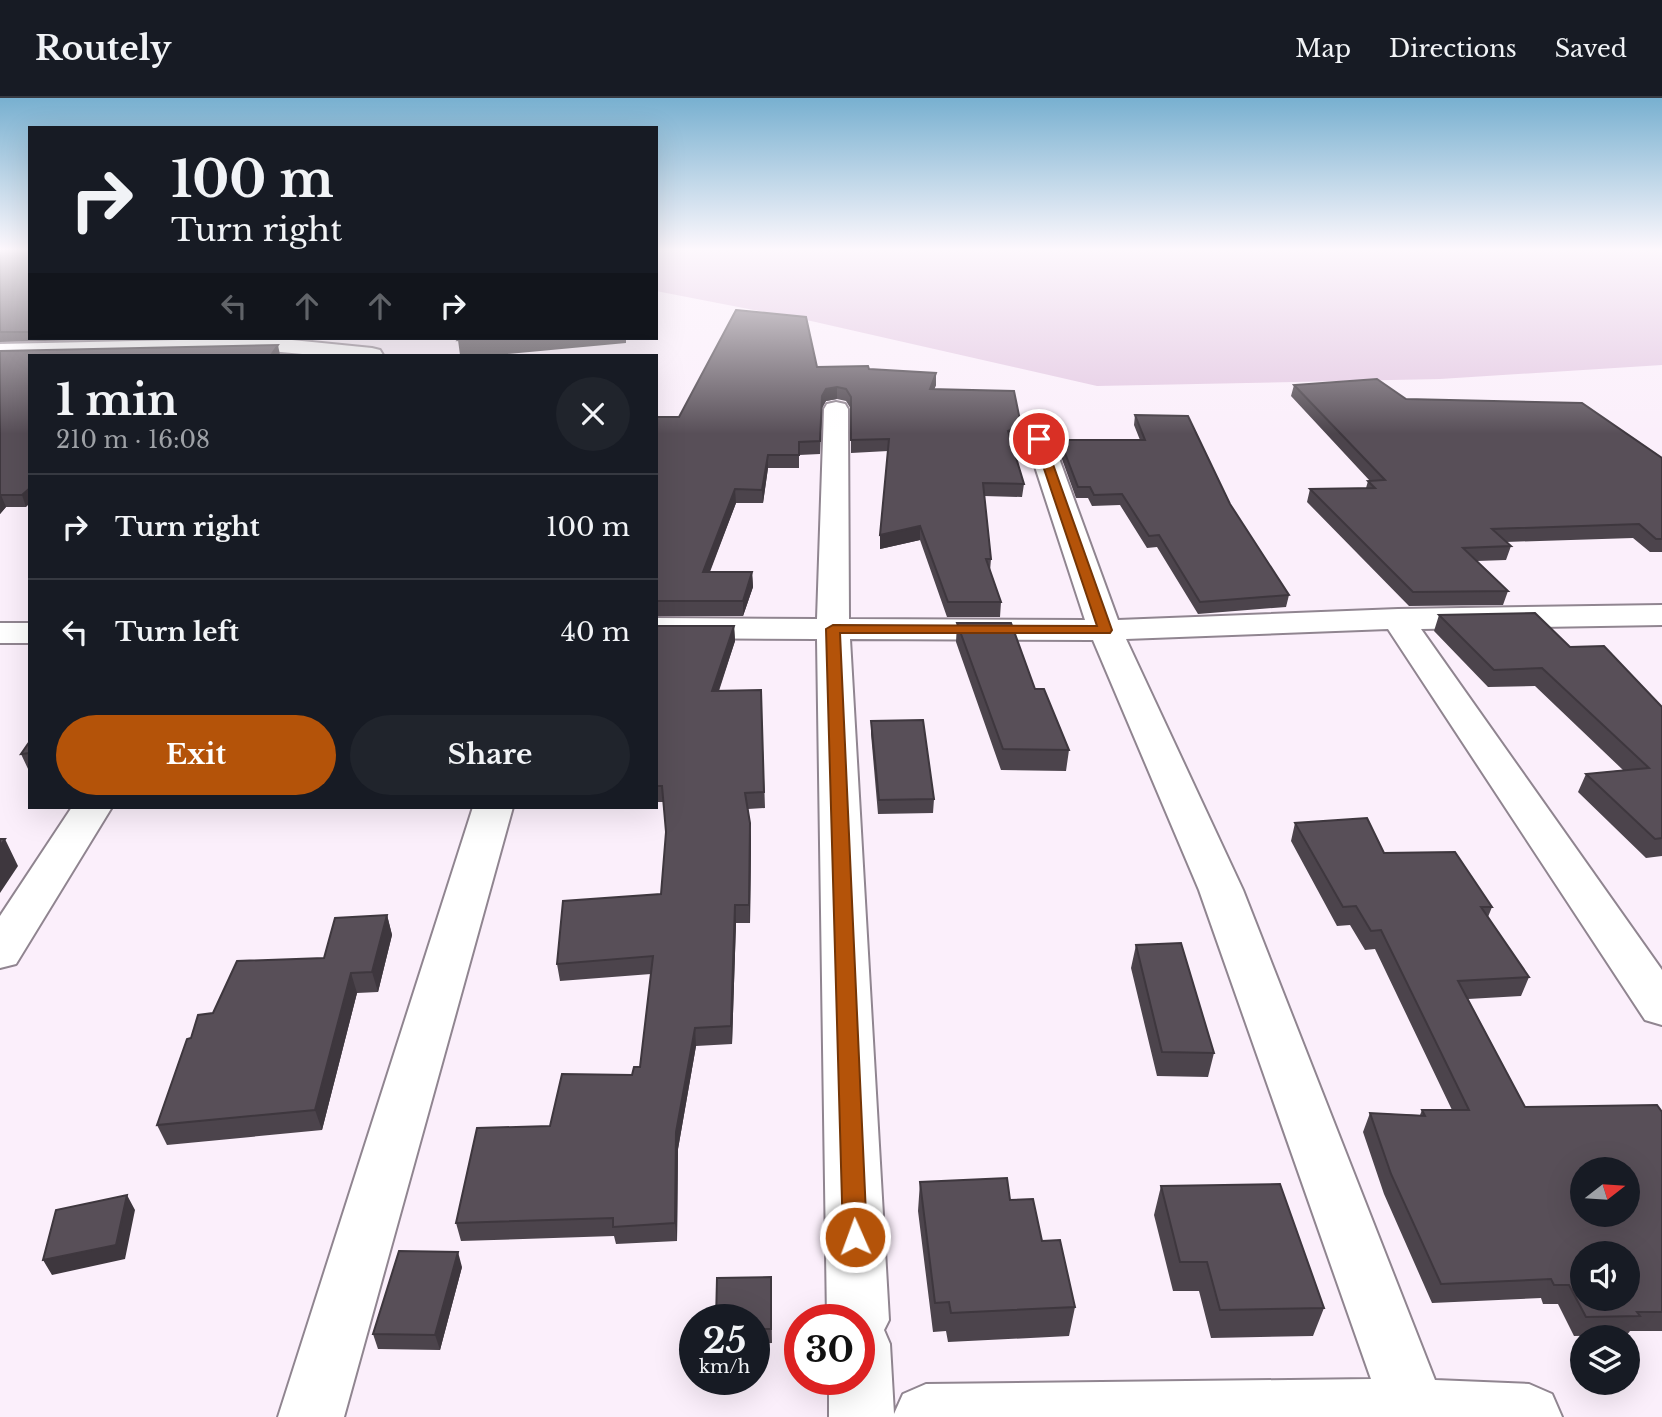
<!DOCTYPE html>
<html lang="en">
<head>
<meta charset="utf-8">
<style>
  :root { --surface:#171b24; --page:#20242c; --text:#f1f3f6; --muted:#9ea1a6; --line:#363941; --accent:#b45309 }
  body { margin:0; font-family:"Libre Baskerville",serif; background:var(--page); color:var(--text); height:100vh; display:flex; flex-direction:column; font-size:26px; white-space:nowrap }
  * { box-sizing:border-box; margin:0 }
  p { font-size:23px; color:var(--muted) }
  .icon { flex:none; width:38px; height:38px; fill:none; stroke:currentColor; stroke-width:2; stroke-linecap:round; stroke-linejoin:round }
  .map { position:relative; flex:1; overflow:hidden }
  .panel { position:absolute; left:28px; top:256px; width:630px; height:455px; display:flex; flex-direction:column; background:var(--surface); border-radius:0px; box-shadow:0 7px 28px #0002 }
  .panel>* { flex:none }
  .banner { position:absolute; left:28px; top:28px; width:630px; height:214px; border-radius:0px; box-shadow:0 7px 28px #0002; background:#171b24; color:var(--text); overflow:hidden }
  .needle { width:46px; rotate:73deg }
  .controls { position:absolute; left:1570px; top:1059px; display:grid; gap:14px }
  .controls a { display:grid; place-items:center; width:70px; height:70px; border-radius:50%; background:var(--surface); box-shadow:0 7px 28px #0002; font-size:35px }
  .speed { position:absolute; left:679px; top:1206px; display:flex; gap:14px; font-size:35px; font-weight:700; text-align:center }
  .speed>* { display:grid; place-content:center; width:91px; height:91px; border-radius:50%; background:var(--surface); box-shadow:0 7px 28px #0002; line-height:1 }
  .speed small { font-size:18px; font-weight:400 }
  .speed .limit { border:10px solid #d22; background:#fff; color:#111 }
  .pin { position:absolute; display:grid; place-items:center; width:60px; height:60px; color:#fff; margin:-30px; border:4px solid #fff; border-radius:50%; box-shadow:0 2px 7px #0007 }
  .me { position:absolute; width:77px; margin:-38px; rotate:358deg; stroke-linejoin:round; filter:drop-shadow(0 0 5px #0008) }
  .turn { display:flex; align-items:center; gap:24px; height:147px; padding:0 28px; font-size:32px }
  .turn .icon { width:91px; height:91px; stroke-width:2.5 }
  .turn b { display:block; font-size:49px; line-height:60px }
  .lanes { display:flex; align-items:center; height:66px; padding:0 28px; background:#0003; justify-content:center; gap:35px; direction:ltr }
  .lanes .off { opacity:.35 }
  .round { display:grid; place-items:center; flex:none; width:74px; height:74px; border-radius:37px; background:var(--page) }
  .overview { display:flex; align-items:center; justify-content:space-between; height:119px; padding:0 28px }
  h1 { font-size:42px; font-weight:700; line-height:52px }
  .primary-button { display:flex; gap:14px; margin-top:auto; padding:14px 28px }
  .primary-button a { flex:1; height:80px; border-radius:42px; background:var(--accent); color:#fff; font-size:28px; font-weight:700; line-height:80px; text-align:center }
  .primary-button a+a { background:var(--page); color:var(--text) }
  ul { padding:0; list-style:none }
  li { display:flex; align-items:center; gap:21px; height:105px; padding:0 28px; border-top:2px solid var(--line) }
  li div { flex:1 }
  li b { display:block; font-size:26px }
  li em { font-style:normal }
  header { display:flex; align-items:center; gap:42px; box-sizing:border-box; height:98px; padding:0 35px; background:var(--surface); border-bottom:2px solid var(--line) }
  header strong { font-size:33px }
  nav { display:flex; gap:38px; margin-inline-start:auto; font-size:24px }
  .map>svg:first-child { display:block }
</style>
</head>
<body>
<header>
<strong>Routely</strong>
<nav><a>Map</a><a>Directions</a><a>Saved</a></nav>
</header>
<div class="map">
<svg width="1662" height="1319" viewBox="0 0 1662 1319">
  <rect width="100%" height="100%" fill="#fbeffb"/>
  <path fill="#e3c8e2" d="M656 152H1662V267L1440 281 1097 288 811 223 656 193Z"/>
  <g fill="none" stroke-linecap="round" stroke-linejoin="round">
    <g stroke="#908590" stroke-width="4">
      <path id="minor" d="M272 240 372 250 380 252 383 257H313L270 253 0 260V246Z
        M836 304 845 306 848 311 849 521 1085 522 1026 341 1030 336 1039 333 1048 336 1052 341 1118 522 1398 511 1662 507V527L1421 531 1662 872V927L1645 922 1388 531 1126 541 1243 792 1435 1282 1529 1286 1552 1296 1562 1319H829V1281H859V1222H827L817 541 656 540V520L817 521 824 311 827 306ZM850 541 1093 542 1199 792 1371 1281 926 1286 903 1296 894 1316 890 1246 884 1232 889 1222Z
        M0 525H30V545H0Z
        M72 709H112L16 866 0 870V818Z
        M473 709H513L344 1319H278Z"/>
    </g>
    <use href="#minor" fill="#fff" fill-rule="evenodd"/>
  </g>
  <path fill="#4c444c" d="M0 152H30V240H176L0 244Z
    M0 253 280 257H30L26 409H6L0 416Z
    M817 269 869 271 936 275V287L934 291 1021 327 1020 340 1011 344 1024 386 1022 399 984 398 991 461 990 473 1001 504 1000 519H947L920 442 880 451V437L888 353 851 355V311L846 303 837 301 826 303 822 310 820 356 799 357V370H768L763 405H736L710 474H752L753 489 743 518H656V319H679Z
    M1294 287 1406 301 1662 360V454H1650L1633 440 1506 444 1511 448 1506 462 1477 463 1508 493 1503 507 1409 508 1307 404 1310 391 1366 390 1368 383H1370L1291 298Z
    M1135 317 1230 406 1289 497 1286 509 1198 516 1157 449 1147 450 1120 407 1092 408 1088 400H1076L1059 353 1060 342H1140L1134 327Z
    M1439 517 1570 549 1662 609V758L1646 760 1578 694 1586 676 1623 672 1535 588 1488 589 1434 533Z
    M957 525 1035 591 1069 652 1066 673 1001 672 956 544Z
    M656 528H734L735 543 719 593 761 592 765 710 748 711 750 725 751 742 750 825H736L732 946 696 948 678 1051 677 1143 616 1146 614 1138 461 1143 456 1125 550 1028 632 977 640 969 651 876 560 883 557 866 661 796 666 734 664 704H656Z
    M871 623 934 701 933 715 878 716 871 636Z
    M30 643V673H29L21 656Z
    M1295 725 1384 755 1492 809 1488 819 1529 879 1521 898 1468 901 1525 1009 1662 1014V1233H1630L1627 1237 1574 1238 1558 1206H1543L1541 1200 1432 1205 1384 1096 1363 1034 1370 1015 1420 1017 1422 1012H1452L1375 851 1365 852 1350 827 1337 828 1291 743Z
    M387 817 392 837 378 894 357 895 322 1032 167 1047 157 1027 213 915 324 860Z
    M1136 847 1214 955 1208 979 1157 978 1131 870Z
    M920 1084 1010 1102 1075 1209 1069 1238 948 1244 946 1233 933 1234 918 1113Z
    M1161 1088 1324 1210 1313 1238 1211 1240 1199 1193H1173L1154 1117Z
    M462 1169 440 1252 378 1251 373 1236Z
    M771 1179 772 1245 754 1246V1222Z"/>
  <path fill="#3e373e" d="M486 240H626V245L497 257H460L458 242Z
    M278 247 280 257H271Z
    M936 275V287L930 303V291Z
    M837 289V301L826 303 822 310 820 356 822 298 826 291Z
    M1021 327 1020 340 1007 346 1008 333Z
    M768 357V370L763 405 762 392Z
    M30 390V405L26 409 22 397Z
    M735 391 736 405 704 488 703 474Z
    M1 397 6 409 0 416V398Z
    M920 428V442L880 451V437Z
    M752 474 753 489 743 518V503Z
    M734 528 735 543 713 609 712 593Z
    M750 725 751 742 750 825 749 807Z
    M5 741 18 768 0 795V748Z
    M735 807 736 825 732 946 731 928Z
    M387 817 392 837 378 894 372 874Z
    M351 875 357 895 322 1032 315 1012Z
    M695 930 696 948 678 1051 677 1143 675 1125 676 1034Z
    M127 1097 135 1112 125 1161 52 1177 43 1162Z
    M458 1154 462 1169 440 1252 435 1237Z"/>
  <path fill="#584f58" stroke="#3e373e" stroke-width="2" fill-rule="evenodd" d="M0 152H30V234H0Z
    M736 212 806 219 817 269 868 268 869 271 936 275 930 291 1014 293 1021 327 1008 333 1024 386 983 385 991 461H986L1001 504H948L920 428 880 437 889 341 851 342V299L846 291 837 289 826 291 822 298 820 343 799 344V357H768L762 392 735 391 703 474H752L743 503H656V319H679Z
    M460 240H486L458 242Z
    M278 247 271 257H30V390L22 397H1L0 398V253Z
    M1377 281 1406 301 1582 305 1662 360V441H1656L1639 426 1492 431 1511 448 1463 450 1508 493 1413 494 1310 391 1375 390 1368 383 1385 382 1294 287Z
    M1135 317 1188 318 1230 406 1289 497 1200 504 1159 437 1149 438 1122 396 1094 397 1090 389H1078L1060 342H1145Z
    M1535 515 1570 549 1604 548 1662 609V740L1655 741 1586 676 1649 670 1542 570 1494 572 1439 517Z
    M957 525H1011L1035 591H1044L1069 652 1003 651Z
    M656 528H734L712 593 761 592 764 694 745 695 750 725 749 807H735L731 928 695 930 676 1034 675 1125 613 1129V1120L456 1125 477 1030 550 1028 562 976 632 977 634 969H640L653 858 557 866 563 803 661 796 666 734 662 688H656Z
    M923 622 934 701 879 702 871 623Z
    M30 643V655L21 656Z
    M1367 720 1384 755 1455 754 1492 809H1481L1529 879 1458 883 1525 1009 1657 1007 1662 1014V1214H1637L1640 1218 1586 1219 1569 1187H1554L1551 1181 1441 1186 1391 1076 1370 1015 1425 1018 1422 1012H1469L1381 832 1371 833 1356 808 1343 809 1295 725ZM1582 1071H1628V1116H1582ZM1582 1155H1628V1200H1582Z
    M0 741H5L0 748Z
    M387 817 372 874 351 875 315 1012 157 1027 187 941 191 940 198 917 213 915 237 863 324 860 335 820Z
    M1181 845 1214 955 1162 954 1136 847Z
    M1007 1080 1010 1102 1033 1101 1042 1143 1060 1142 1075 1209 951 1215 949 1204 935 1205 920 1084Z
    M1280 1086 1324 1210 1220 1212 1207 1164H1180L1161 1088Z
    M127 1097 116 1147 43 1162 56 1112Z
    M399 1153 458 1154 435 1237 373 1236Z
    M771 1179V1231H754V1222H716L717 1180Z"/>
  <linearGradient id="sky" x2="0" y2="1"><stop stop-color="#78b0d0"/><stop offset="0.45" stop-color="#fdf8fd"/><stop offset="1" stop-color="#fdf8fd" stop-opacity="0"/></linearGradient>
  <rect width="1662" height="336" fill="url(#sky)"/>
  <path fill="#b45309" stroke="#753606" stroke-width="2" d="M1035 339 1044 341 1112 532 1110 535H840L867 1139 864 1146 855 1149 847 1146 843 1139 826 531 833 527 1097 528 1034 341Z"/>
</svg>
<div class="controls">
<a><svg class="needle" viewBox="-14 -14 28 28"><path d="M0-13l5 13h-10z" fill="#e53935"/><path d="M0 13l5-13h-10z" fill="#9ea1a6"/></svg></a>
<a><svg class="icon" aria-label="sound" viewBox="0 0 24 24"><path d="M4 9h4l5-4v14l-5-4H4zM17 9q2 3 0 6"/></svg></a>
<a><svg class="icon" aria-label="layers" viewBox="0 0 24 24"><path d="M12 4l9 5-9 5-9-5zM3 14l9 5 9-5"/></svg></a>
</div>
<div class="speed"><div>25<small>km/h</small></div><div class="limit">30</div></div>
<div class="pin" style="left:1039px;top:341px;background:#d93025"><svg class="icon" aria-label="arrive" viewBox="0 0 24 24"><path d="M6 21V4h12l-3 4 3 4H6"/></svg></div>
<svg class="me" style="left:855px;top:1139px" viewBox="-20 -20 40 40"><circle r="17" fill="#b45309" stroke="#fff" stroke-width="3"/><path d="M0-11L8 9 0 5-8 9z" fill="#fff"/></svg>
<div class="banner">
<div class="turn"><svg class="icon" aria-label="right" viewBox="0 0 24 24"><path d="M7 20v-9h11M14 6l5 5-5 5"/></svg><div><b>100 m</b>Turn right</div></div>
<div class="lanes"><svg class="icon off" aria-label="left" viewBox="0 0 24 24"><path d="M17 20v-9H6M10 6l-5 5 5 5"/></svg><svg class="icon off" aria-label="ahead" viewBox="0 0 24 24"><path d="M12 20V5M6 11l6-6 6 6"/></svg><svg class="icon off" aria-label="ahead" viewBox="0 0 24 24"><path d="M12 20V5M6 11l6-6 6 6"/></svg><svg class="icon" aria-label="right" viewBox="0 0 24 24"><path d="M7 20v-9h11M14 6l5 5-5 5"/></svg></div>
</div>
<section class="panel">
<div class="overview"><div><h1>1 min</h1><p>210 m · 16:08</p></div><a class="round"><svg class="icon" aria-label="close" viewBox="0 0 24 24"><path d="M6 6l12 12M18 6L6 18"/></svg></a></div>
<ul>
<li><svg class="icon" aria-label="right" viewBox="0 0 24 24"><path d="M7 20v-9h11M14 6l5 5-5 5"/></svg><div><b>Turn right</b></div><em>100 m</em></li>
<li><svg class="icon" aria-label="left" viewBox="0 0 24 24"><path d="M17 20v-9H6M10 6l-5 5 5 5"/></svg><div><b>Turn left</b></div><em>40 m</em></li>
</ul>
<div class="primary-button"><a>Exit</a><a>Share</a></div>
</section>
</div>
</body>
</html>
